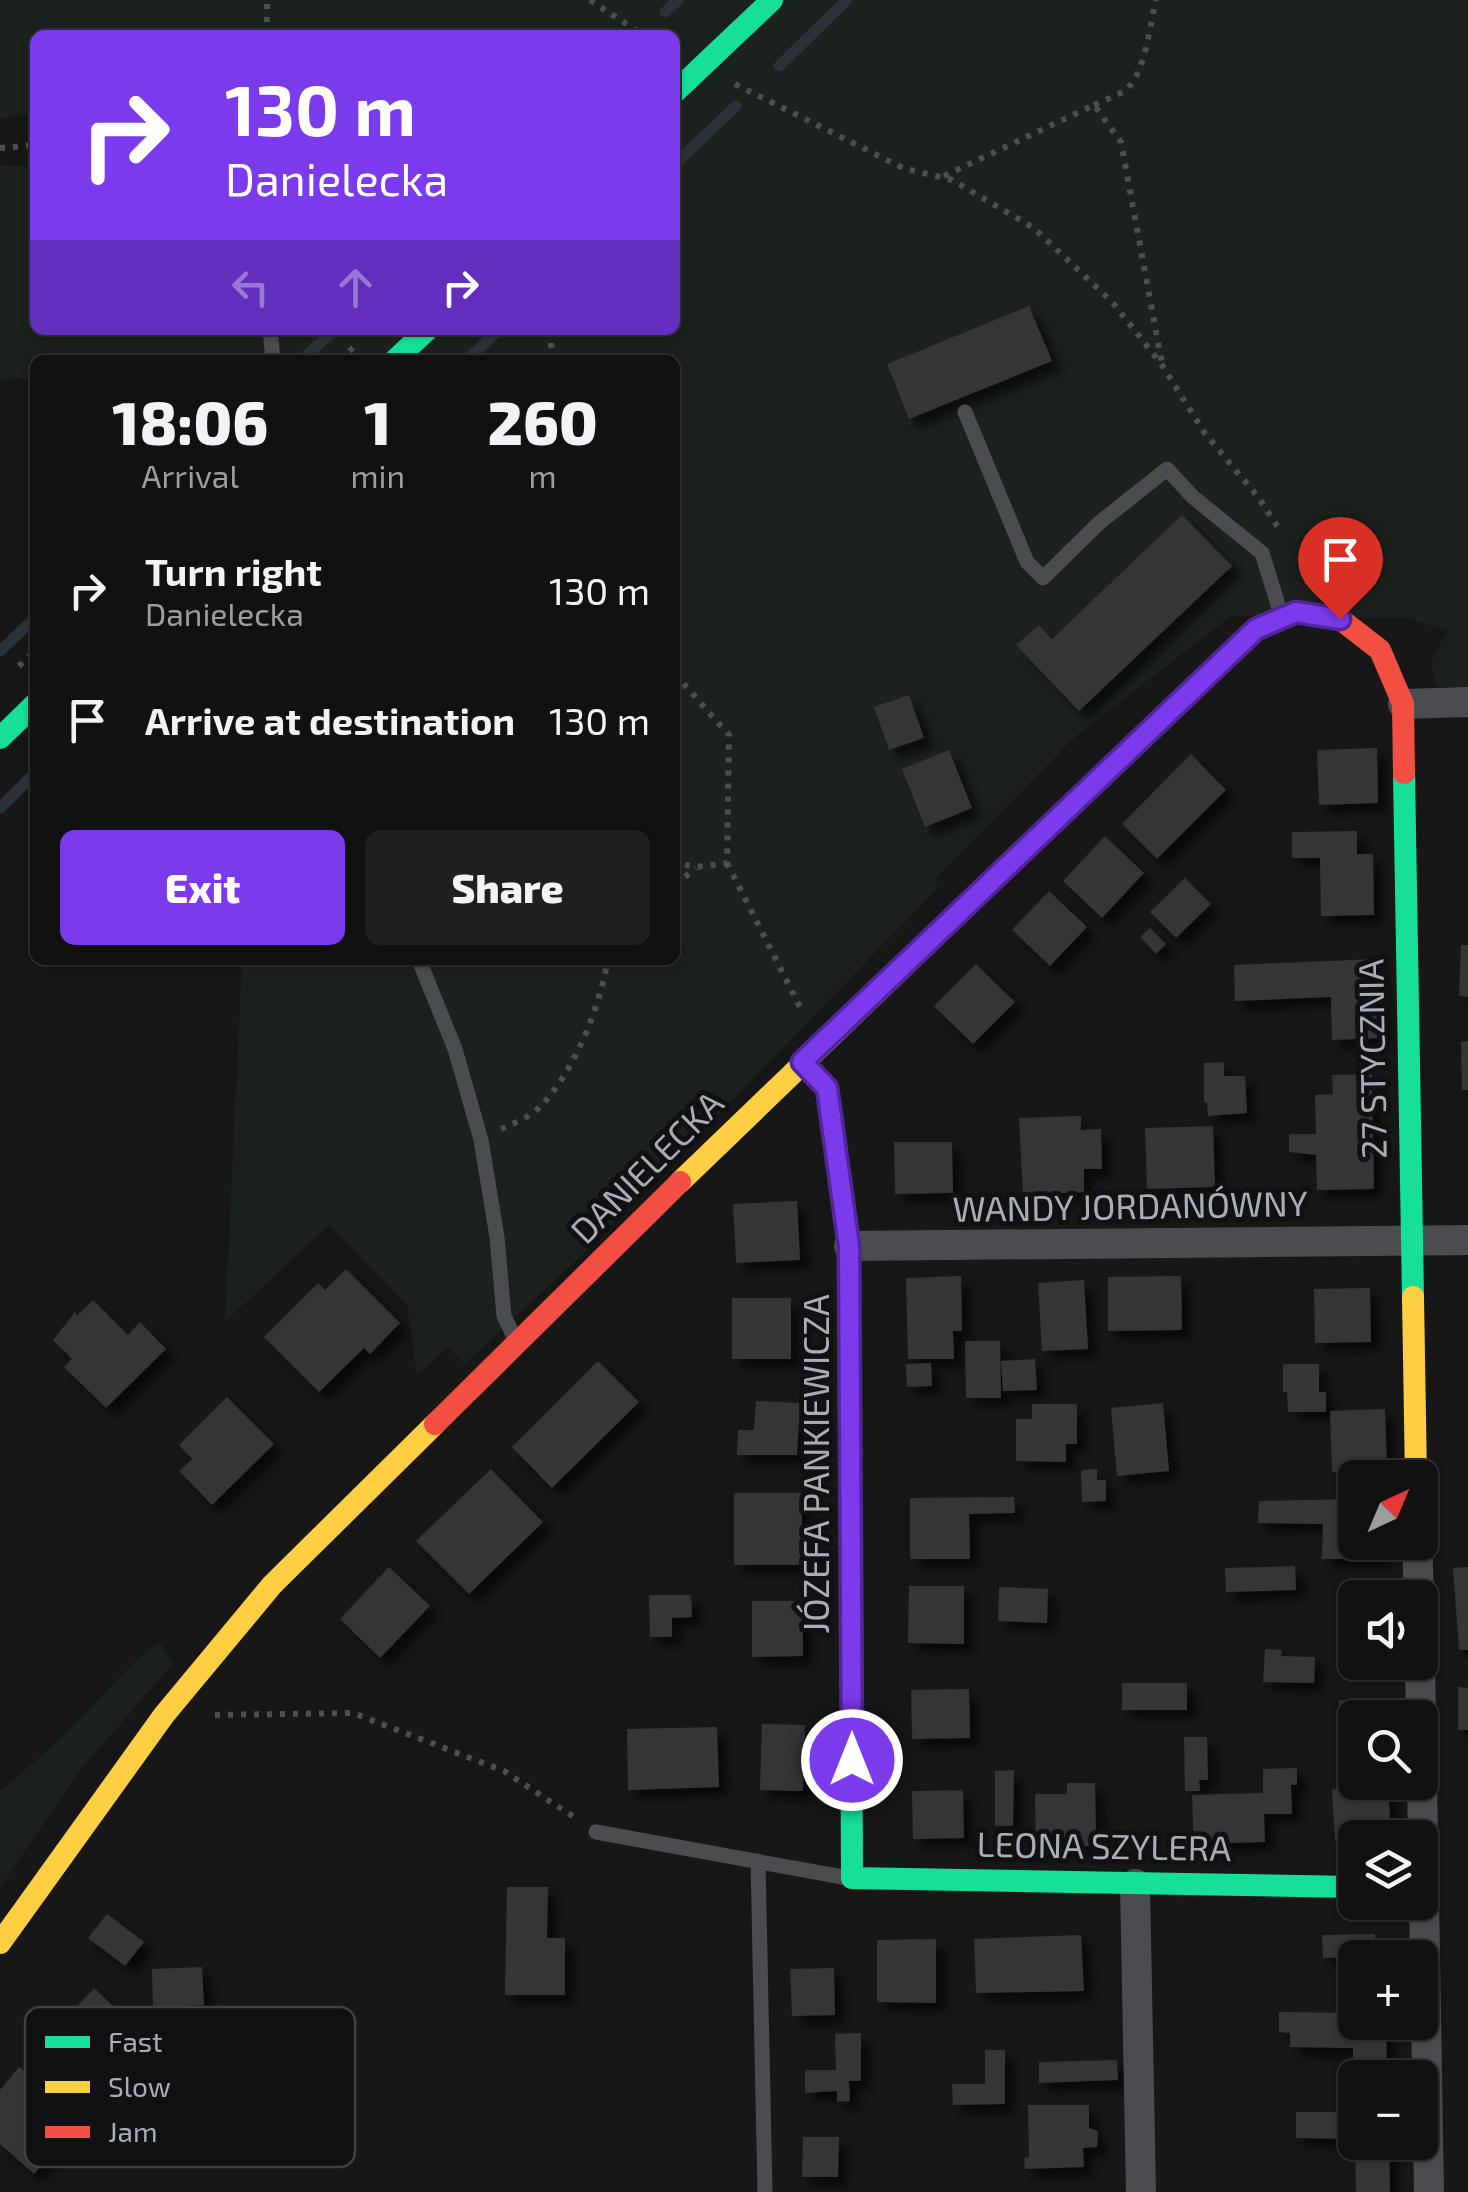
<!DOCTYPE html>
<html lang="en">
<head>
<meta charset="utf-8">
<style>
  :root { --surface:#111; --page:#1e1f1f; --text:#f1f3f6; --muted:#9c9d9f; --line:#303131; --accent:#7c3aed }
  body { margin:0; font-family:"Exo 2",sans-serif; background:var(--page); color:var(--text); height:100vh; display:flex; flex-direction:column; font-size:38px; white-space:nowrap }
  * { box-sizing:border-box; margin:0 }
  p { font-size:32px; color:var(--muted) }
  .icon { flex:none; width:55px; height:55px; fill:none; stroke:currentColor; stroke-width:2; stroke-linecap:round; stroke-linejoin:round }
  .map { position:relative; flex:1; overflow:hidden }
  .sheet { position:absolute; left:30px; top:355px; width:650px; height:610px; display:flex; flex-direction:column; background:var(--surface); border-radius:15px; box-shadow:0 2px 8px #0004,0 0 0 2px var(--line) }
  .sheet>* { flex:none }
  .hud { position:absolute; left:30px; top:30px; width:650px; height:305px; border-radius:15px; box-shadow:0 2px 8px #0004,0 0 0 2px var(--line); background:#7c3aed; color:#fff; overflow:hidden }
  .needle { width:65px; rotate:44deg }
  .buttons { position:absolute; left:1338px; top:1460px; display:grid; gap:20px }
  .buttons a { display:grid; place-items:center; width:100px; height:100px; border-radius:15px; background:var(--surface); box-shadow:0 2px 8px #0004,0 0 0 2px var(--line); font-size:50px }
  .pin { position:absolute; display:grid; place-items:center; width:85px; height:85px; color:#fff; margin:-102px -42px; border-radius:50% 50% 50% 0; rotate:-45deg; box-shadow:0 0 10px #0007 }
  .pin .icon { rotate:45deg }
  .me { position:absolute; width:110px; margin:-55px; rotate:0deg; stroke-linejoin:round; filter:drop-shadow(0 0 8px #0008) }
  .turn { display:flex; align-items:center; gap:35px; height:210px; padding:0 30px; font-size:45px }
  .turn .icon { width:130px; height:130px; stroke-width:2.5 }
  .turn b { display:block; font-size:70px; line-height:85px }
  .lanes { display:flex; align-items:center; height:95px; padding:0 30px; background:#0003; justify-content:center; gap:50px; direction:ltr }
  .lanes .off { opacity:.35 }
  .eta { display:flex; justify-content:space-evenly; align-items:center; height:170px; text-align:center }
  .eta b { font-size:60px; font-weight:800; line-height:70px }
  .primary-button { display:flex; gap:20px; margin-top:auto; padding:20px 30px }
  .primary-button a { flex:1; height:115px; border-radius:15px; background:var(--accent); color:#fff; font-size:40px; font-weight:800; line-height:115px; text-align:center }
  .primary-button a+a { background:var(--page); color:var(--text) }
  ul { padding:0; list-style:none }
  li { display:flex; align-items:center; gap:30px; height:130px; padding:0 30px }
  li div { flex:1 }
  li b { display:block; font-size:38px }
  li em { font-style:normal }
  .map>svg:first-child { display:block }
</style>
</head>
<body>
<div class="map">
<svg width="1468" height="2192" viewBox="0 0 1468 2192">
  <defs>
    <filter id="shadow"><feDropShadow dx="9" dy="9" stdDeviation="5" flood-color="#0009"/></filter>
  </defs>
  <rect width="100%" height="100%" fill="#171717"/>
  <path fill="#1b211c" d="M0 0H1468V688L1436 686 1431 662 1447 631 1409 618 1231 616 1076 736 935 879 938 888 582 1255 465 1364 448 1347 417 1376 407 1305 329 1225 225 1322 242 960H675V360H35V378L0 380V165L35 167V330H675V35H35V113L0 118Z
    M160 1642 173 1664 81 1769 0 1888V1791C31 1766 60 1740 87 1712 111 1688 131 1660 160 1642Z"/>
  <g fill="none" stroke-linecap="round" stroke-linejoin="round">
    <path stroke="#2a3239" stroke-width="11" d="M665 12 678 0
      M779 66 847 0
      M675 164 736 106
      M306 356 334 330
      M467 360 499 330
      M0 651 35 618
      M0 808 35 773"/>
  </g>
  <path fill="#343537" filter="url(#shadow)" d="M1029 306 1052 361 909 419 887 364Z
    M1182 515 1232 566 1079 711 1016 645 1039 625 1052 639Z
    M909 695 924 738 889 750 874 707Z
    M1377 748 1378 803 1319 805 1317 750Z
    M949 750 972 808 925 827 902 769Z
    M1191 754 1226 790 1157 859 1122 824Z
    M1357 831V854H1373L1374 915 1321 916 1320 858H1292V832Z
    M1105 836 1144 873 1102 918 1063 881Z
    M1185 878 1211 904 1176 938 1150 912Z
    M1049 891 1087 927 1050 966 1012 930Z
    M1150 928 1166 944 1156 954 1140 937Z
    M1461 945H1468V997L1459 996Z
    M1376 959 1380 1038 1332 1040 1331 997 1235 1001 1234 965Z
    M976 964 1015 1002 973 1044 934 1006Z
    M1468 1041V1090H1462L1461 1042Z
    M1224 1062V1076H1245L1247 1113 1208 1116 1207 1102H1204V1063Z
    M1372 1074 1374 1189 1317 1190 1316 1155 1289 1152V1134H1316L1315 1095 1333 1094 1332 1075Z
    M1081 1116V1130L1101 1129 1102 1169H1084V1192L1023 1195 1019 1118Z
    M1213 1126 1215 1187 1147 1189 1145 1128Z
    M894 1142H952L953 1193 895 1194Z
    M797 1201 800 1260 736 1263 733 1204Z
    M346 1269 400 1323 370 1354 364 1348 319 1392 264 1337 318 1283 325 1290Z
    M961 1276 962 1331H953L954 1359H908L906 1278Z
    M1181 1276 1182 1330 1108 1331V1277Z
    M1084 1280 1088 1349 1042 1351 1038 1283Z
    M1370 1288 1371 1342 1315 1343 1314 1289Z
    M732 1298H791V1359H732Z
    M93 1300 128 1335 140 1322 166 1349 106 1408 64 1367 72 1359 53 1340 75 1312 77 1316Z
    M965 1341H1000L1001 1398H966Z
    M1035 1359 1037 1390 1003 1391 1001 1361Z
    M598 1361 639 1402 552 1488 512 1447Z
    M931 1363 932 1386 907 1387 906 1364Z
    M1283 1364H1319V1392H1326V1412H1288L1287 1392H1283Z
    M227 1397 274 1444 212 1505 179 1471 192 1459 179 1445Z
    M756 1401 800 1403 797 1455H737L738 1430H754Z
    M1163 1403 1169 1471 1117 1476 1111 1408Z
    M1032 1404H1077V1444H1066V1462L1016 1461V1419H1032Z
    M1385 1409 1387 1471 1332 1472 1330 1411Z
    M491 1469 543 1522 469 1594 416 1541Z
    M1097 1469V1480H1106V1501L1082 1502 1081 1470Z
    M734 1493H802V1565H734Z
    M1014 1497 1015 1513 969 1514 970 1559H910V1498Z
    M1355 1499V1542H1383V1558L1322 1559 1323 1524 1258 1523 1259 1501Z
    M1295 1566 1296 1590 1226 1592 1225 1568Z
    M389 1567 430 1606 380 1658 340 1619Z
    M1468 1567V1650H1459L1453 1568Z
    M909 1586H964V1644L908 1643Z
    M999 1587 1048 1589 1047 1623 998 1621Z
    M649 1595H691L692 1617 672 1618V1637H650Z
    M752 1601H803V1656L752 1657Z
    M1355 1611V1660L1338 1661 1336 1612Z
    M1265 1649 1282 1650 1281 1656 1315 1657 1314 1683 1263 1682Z
    M1122 1683H1187V1710H1122Z
    M1458 1687 1468 1688V1730H1458Z
    M969 1689 970 1738 912 1739 911 1690Z
    M1387 1698 1388 1718H1355V1766L1342 1767 1339 1700Z
    M762 1724 805 1725 803 1791 760 1790Z
    M717 1727 719 1787 628 1790 627 1729Z
    M1184 1737H1207L1208 1780H1199L1200 1791H1185Z
    M1297 1768V1785H1291L1292 1814H1264L1265 1842 1194 1844 1192 1795 1263 1793V1769Z
    M1014 1770 1013 1826H995V1771Z
    M1067 1783H1095L1096 1846 1036 1847 1035 1794H1067Z
    M1388 1785 1391 1837 1335 1841 1332 1789Z
    M963 1790 964 1838 913 1839 912 1791Z
    M507 1887H548L547 1938H565V1995H505Z
    M107 1914 144 1942 125 1966 88 1938Z
    M1375 1934 1376 1948 1384 1949V1958H1355V1994H1352L1351 1957 1323 1958 1322 1935Z
    M1081 1935 1084 1991 976 1993 974 1939Z
    M936 1939V2003L877 2002V1940Z
    M202 1967 204 2005 153 2007 152 1969Z
    M834 1968 835 2015 792 2016 790 1969Z
    M94 1988 155 2046 100 2105 39 2048Z
    M1279 2012 1355 2013V2022H1386L1387 2078H1353V2048L1290 2047V2033L1279 2032Z
    M861 2033V2081H849L850 2101 837 2102V2091L805 2093V2070H836L835 2034Z
    M985 2050H1005V2104L953 2105 952 2084H985Z
    M1117 2060 1118 2080 1039 2083V2062Z
    M19 2067 80 2119 34 2174 0 2144V2090Z
    M1028 2105H1089V2128L1098 2131 1097 2147 1083 2148 1084 2167 1025 2169 1024 2158 1029 2157Z
    M1296 2112H1355V2139L1296 2138Z
    M803 2137H839L838 2177H802Z
    M1355 2142H1389L1390 2192H1356Z"/>
  <g fill="none" stroke-linecap="round" stroke-linejoin="round">
    <path stroke="#4d4e52" stroke-width="6" stroke-dasharray="5 8" stroke-linecap="butt" d="M590 0 643 35
      M267 35V0
      M735 84 903 168 952 180 1034 228 1113 303 1162 365 1204 432 1258 497 1282 533
      M1094 105C1104 100 1115 97 1124 91 1145 77 1150 24 1156 0
      M0 148 35 145
      M944 176 1094 105 1121 142 1162 364
      M551 330V345L557 360
      M340 360 357 344
      M19 666 35 651
      M675 674 729 735 727 863 696 867 675 863
      M727 863 801 1009
      M675 885 696 868
      M501 1129C515 1123 532 1116 542 1105 577 1066 598 1010 608 960
      M215 1715 353 1713 504 1771 577 1819"/>
    <path stroke="#4b4c50" stroke-width="15" d="M270 330 273 360
      M965 412 1027 562 1043 578 1099 523 1167 469 1193 497 1262 553 1281 614
      M419 960 455 1049 481 1140 497 1237 504 1316 516 1341
      M596 1832 848 1878
      M758 1861 765 2192"/>
    <path stroke="#4b4c50" stroke-width="30" d="M1403 704 1468 702
      M849 1246 1468 1240
      M1417 1542 1419 1598
      M1420 1662 1429 2192
      M1135 1884 1141 2192"/>
    <path stroke="#16e098" stroke-width="22" d="M675 92 772 0
      M395 360 427 330
      M0 738 35 704
      M1404 773 1413 1297
      M851 1643 852 1878 1355 1887"/>
    <path stroke="#ffcf43" stroke-width="22" d="M680 1182 1137 742
      M1413 1297 1416 1478
      M0 1943 164 1715 272 1585 435 1424"/>
    <path stroke="#f24e42" stroke-width="22" d="M1137 742 1255 629 1296 611 1340 619 1380 650 1403 704 1404 773
      M802 1062 827 1088 849 1246 851 1643
      M435 1424 680 1182"/>
  </g>
  <g fill="none" stroke-linecap="round" stroke-linejoin="round">
    <g stroke="#51269a" stroke-width="25">
      <path id="route" d="M852 1760 849 1246 827 1088 802 1062 1256 629 1296 612 1340 619"/>
    </g>
    <use href="#route" stroke="#7c3aed" stroke-width="18"/>
  </g>
  <g text-anchor="middle" dominant-baseline="central" stroke-width="10" stroke-linejoin="round" paint-order="stroke">
    <g font-size="35" fill="#a8adb8" stroke="#111113">
      <text transform="translate(1371 1059) rotate(-91)">27 STYCZNIA</text>
      <text transform="translate(646 1166) rotate(-45)">DANIELECKA</text>
      <text transform="translate(1130 1205) rotate(-1)">WANDY JORDANÓWNY</text>
      <text transform="translate(815 1464) rotate(-90)">JÓZEFA PANKIEWICZA</text>
      <text transform="translate(1104 1845) rotate(1)">LEONA SZYLERA</text>
    </g>
  </g>
  <rect x="25" y="2007" width="330" height="160" rx="15" fill="#111113" stroke="#3e4045" stroke-width="2.5"/>
  <rect x="45" y="2036" width="45" height="12" fill="#16e098"/>
  <rect x="45" y="2081" width="45" height="12" fill="#ffcf43"/>
  <rect x="45" y="2126" width="45" height="12" fill="#f24e42"/>
  <g font-size="28" fill="#a8adb8">
    <text x="108" y="2052">Fast</text>
    <text x="108" y="2097">Slow</text>
    <text x="108" y="2142">Jam</text>
  </g>
</svg>
<div class="buttons">
<a><svg class="needle" viewBox="-14 -14 28 28"><path d="M0-13l5 13h-10z" fill="#e53935"/><path d="M0 13l5-13h-10z" fill="#9c9d9f"/></svg></a>
<a><svg class="icon" aria-label="sound" viewBox="0 0 24 24"><path d="M4 9h4l5-4v14l-5-4H4zM17 9q2 3 0 6"/></svg></a>
<a><svg class="icon" aria-label="search" viewBox="0 0 24 24"><circle cx="10" cy="10" r="6"/><path d="M15 15l6 6"/></svg></a>
<a><svg class="icon" aria-label="layers" viewBox="0 0 24 24"><path d="M12 4l9 5-9 5-9-5zM3 14l9 5 9-5"/></svg></a>
<a>+</a>
<a>−</a>
</div>
<div class="pin" style="left:1340px;top:619px;background:#d93025"><svg class="icon" aria-label="arrive" viewBox="0 0 24 24"><path d="M6 21V4h12l-3 4 3 4H6"/></svg></div>
<svg class="me" style="left:852px;top:1760px" viewBox="-20 -20 40 40"><circle r="17" fill="#7c3aed" stroke="#fff" stroke-width="3"/><path d="M0-11L8 9 0 5-8 9z" fill="#fff"/></svg>
<div class="hud">
<div class="turn"><svg class="icon" aria-label="right" viewBox="0 0 24 24"><path d="M7 20v-9h11M14 6l5 5-5 5"/></svg><div><b>130 m</b>Danielecka</div></div>
<div class="lanes"><svg class="icon off" aria-label="left" viewBox="0 0 24 24"><path d="M17 20v-9H6M10 6l-5 5 5 5"/></svg><svg class="icon off" aria-label="ahead" viewBox="0 0 24 24"><path d="M12 20V5M6 11l6-6 6 6"/></svg><svg class="icon" aria-label="right" viewBox="0 0 24 24"><path d="M7 20v-9h11M14 6l5 5-5 5"/></svg></div>
</div>
<section class="sheet">
<div class="eta">
<div><b>18:06</b><p>Arrival</p></div>
<div><b>1</b><p>min</p></div>
<div><b>260</b><p>m</p></div>
</div>
<ul>
<li><svg class="icon" aria-label="right" viewBox="0 0 24 24"><path d="M7 20v-9h11M14 6l5 5-5 5"/></svg><div><b>Turn right</b><p>Danielecka</p></div><em>130 m</em></li>
<li><svg class="icon" aria-label="arrive" viewBox="0 0 24 24"><path d="M6 21V4h12l-3 4 3 4H6"/></svg><div><b>Arrive at destination</b></div><em>130 m</em></li>
</ul>
<div class="primary-button"><a>Exit</a><a>Share</a></div>
</section>
</div>
</body>
</html>
